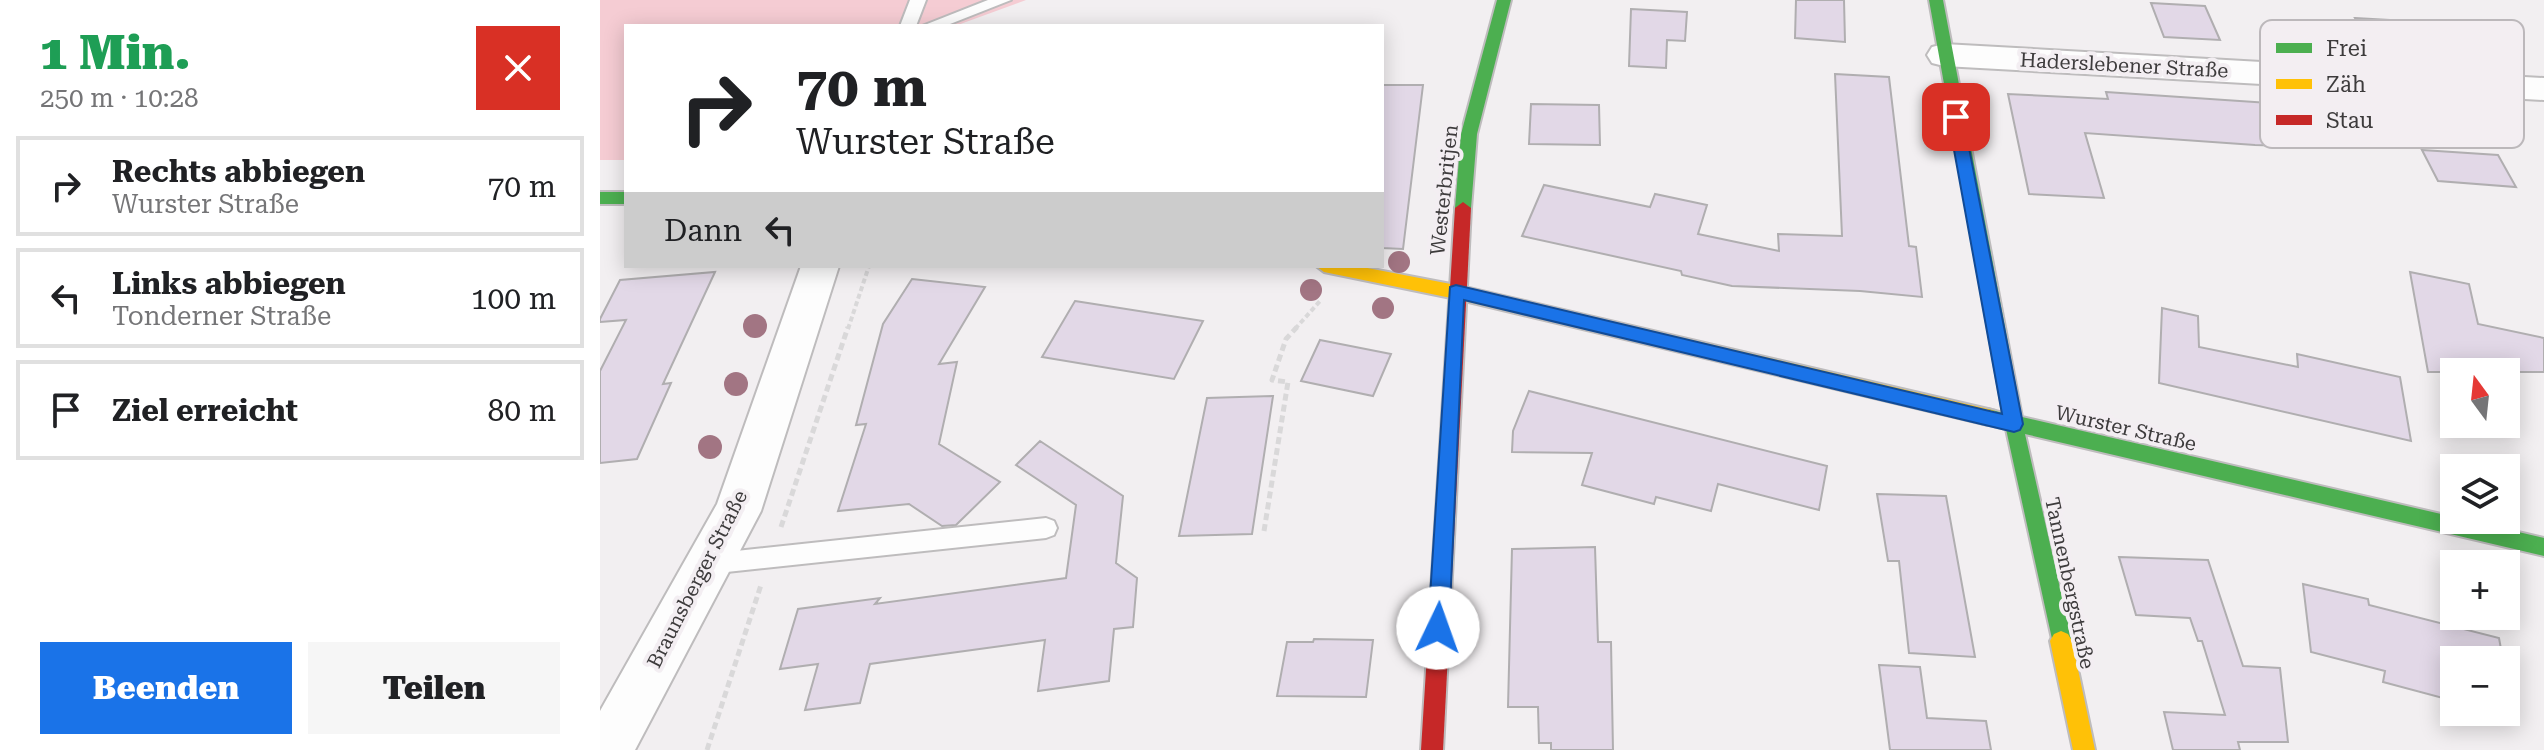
<!DOCTYPE html>
<html lang="de">
<head>
<meta charset="utf-8">
<style>
  :root { --surface:#fff; --page:#f6f6f6; --text:#202124; --muted:#757577; --line:#e0e0e0; --accent:#1a73e8 }
  body { margin:0; font-family:"Roboto Serif",serif; background:var(--page); color:var(--text); height:100vh; display:flex; flex-direction:column; font-size:30px; white-space:nowrap }
  * { box-sizing:border-box; margin:0 }
  p { font-size:26px; color:var(--muted) }
  .icon { flex:none; width:44px; height:44px; fill:none; stroke:currentColor; stroke-width:2; stroke-linecap:round; stroke-linejoin:round }
  .map { position:relative; flex:1; overflow:hidden }
  .panel { display:flex; flex-direction:column; background:var(--surface); width:600px }
  .panel>* { flex:none }
  .top-card { position:absolute; left:24px; top:24px; width:760px; height:244px; border-radius:0px; box-shadow:0 4px 20px #0003; background:#fff; color:var(--text); overflow:hidden }
  .needle { width:52px; rotate:345deg }
  .tools { position:absolute; left:1840px; top:358px; display:grid; gap:16px }
  .tools a { display:grid; place-items:center; width:80px; height:80px; border-radius:0px; background:var(--surface); box-shadow:0 4px 20px #0003; font-size:40px }
  .pin { position:absolute; display:grid; place-items:center; width:68px; height:68px; color:#fff; margin:-34px; border-radius:16px; box-shadow:0 4px 12px #0006 }
  .me { position:absolute; width:88px; margin:-44px; rotate:3deg; stroke-linejoin:round; filter:drop-shadow(0 0 6px #0008) }
  .turn { display:flex; align-items:center; gap:28px; height:168px; padding:0 40px; font-size:36px }
  .turn .icon { width:104px; height:104px; stroke-width:2.5 }
  .turn b { display:block; font-size:56px; line-height:68px }
  .then { display:flex; align-items:center; height:76px; padding:0 40px; background:#0003; gap:16px; font-size:30px }
  .round { display:grid; place-items:center; flex:none; width:84px; height:84px; border-radius:0px; background:var(--page) }
  .summary { display:flex; align-items:center; justify-content:space-between; height:136px; padding:0 40px }
  h1 { font-size:48px; font-weight:800; line-height:60px; color:#1e9e55 }
  .action { display:flex; gap:16px; margin-top:auto; padding:16px 40px }
  .action a { flex:1; height:92px; border-radius:0px; background:var(--accent); color:#fff; font-size:32px; font-weight:800; line-height:92px; text-align:center }
  .action a+a { background:var(--page); color:var(--text) }
  ul { padding:0; list-style:none }
  li { display:flex; align-items:center; gap:24px; height:100px; margin:0 16px 12px; padding:0 24px; border:4px solid var(--line); border-radius:0px }
  li div { flex:1 }
  li b { display:block; font-size:30px }
  li em { font-style:normal }
  main { display:flex; flex:1; min-height:0 }
  .map>svg:first-child { display:block }
</style>
</head>
<body>
<main>
<section class="panel">
<div class="summary"><div><h1>1 Min.</h1><p>250 m · 10:28</p></div><a class="round" style="background:#d93025;color:#fff"><svg class="icon" aria-label="close" viewBox="0 0 24 24"><path d="M6 6l12 12M18 6L6 18"/></svg></a></div>
<ul>
<li><svg class="icon" aria-label="right" viewBox="0 0 24 24"><path d="M7 20v-9h11M14 6l5 5-5 5"/></svg><div><b>Rechts abbiegen</b><p>Wurster Straße</p></div><em>70 m</em></li>
<li><svg class="icon" aria-label="left" viewBox="0 0 24 24"><path d="M17 20v-9H6M10 6l-5 5 5 5"/></svg><div><b>Links abbiegen</b><p>Tonderner Straße</p></div><em>100 m</em></li>
<li><svg class="icon" aria-label="arrive" viewBox="0 0 24 24"><path d="M6 21V4h12l-3 4 3 4H6"/></svg><div><b>Ziel erreicht</b></div><em>80 m</em></li>
</ul>
<div class="action"><a>Beenden</a><a>Teilen</a></div>
</section>
<div class="map">
<svg width="1944" height="750" viewBox="0 0 1944 750">
  <rect width="100%" height="100%" fill="#f2eff1"/>
  <path fill="#f5ccd3" d="M0 0H426L355 26H26V160H0Z"/>
  <path fill="#e2d8e7" stroke="#b0aeb0" stroke-width="2" d="M1196 0H1244L1245 42 1195 38Z
    M1551 3 1605 6 1620 40 1564 37Z
    M1031 9 1087 12 1085 41 1067 40 1066 68 1029 66Z
    M1755 18 1807 21 1826 52 1773 50Z
    M1235 74 1289 77 1309 246 1316 247 1322 297 1260 291 1132 286 1082 275 1081 271 922 236 944 185 1050 207 1055 194 1107 205 1098 234 1179 251 1178 234 1242 236Z
    M782 85H823L803 249 782 248Z
    M1506 92 1729 107 1728 103 1789 107 1806 143 1721 137 1726 147 1655 145 1485 133 1504 198 1429 194 1408 94 1508 99Z
    M931 104 999 105 1000 145 929 144Z
    M1822 150 1898 155 1916 187 1838 181Z
    M115 272 63 384 71 383 37 459 0 463V371L26 320 0 322V319L20 280Z
    M1810 272 1869 284 1878 324 1944 338V372H1828Z
    M312 279 385 287 339 364 357 362 339 444 400 482 356 525 342 526 309 504 238 511 266 424 256 425 283 324Z
    M475 301 603 321 574 379 442 357Z
    M1562 308 1598 316 1599 347 1698 367 1697 354 1800 377 1811 441 1559 383Z
    M720 340 791 354 773 396 701 381Z
    M929 391 1227 466 1219 510 1118 484 1111 511 1056 497 1054 504 982 485 992 453 912 452 913 431Z
    M673 396 652 534 579 536 607 398Z
    M440 441 523 496 516 563 537 578 533 627 514 629 509 681 438 691 445 640 270 664 260 703 205 710 218 664 180 669 198 609 280 598 275 604 466 578 476 505 416 465Z
    M1277 494 1346 496 1375 657 1309 653 1299 561H1288Z
    M995 547 998 642H1011L1013 750H951V743H939L938 707H908L912 549Z
    M1519 557 1608 560 1643 666 1680 668 1688 742H1638L1640 750H1573L1564 712 1625 715 1602 641H1598L1590 618 1536 615Z
    M1703 584 1768 599 1769 605 1899 638 1903 660H1854V701L1783 682 1785 671 1711 652Z
    M714 639 773 640 766 697 677 696 687 642H713Z
    M1279 665 1320 667 1327 718 1386 721 1391 750H1290Z"/>
  <g fill="none" stroke-linecap="round" stroke-linejoin="round">
    <g stroke="#bebcbd" stroke-width="4">
      <path id="lane" d="M310 0H326L316 26H300Z
        M388 0H411L345 26H322Z
        M446 518 454 521 457 528 454 535 446 538 108 574 100 571 97 564 100 557 108 554Z"/>
    </g>
    <g stroke="#bebcbd" stroke-width="4">
      <path id="street" d="M1344 44 1944 78V100L1344 66 1332 63 1327 55 1332 47Z
        M201 266H239L161 511 35 750H0V711L117 504Z"/>
    </g>
    <g stroke="#bebcbd" stroke-width="4">
      <path id="fast" d="M897 0H911L877 134 871 208 863 214 855 208 861 134Z
        M1329 0H1343L1422 417 1854 517V520H1867L1944 538V556L1425 434 1472 641 1468 648 1461 651 1454 648 1406 429 1381 423 1379 417 1381 411 1388 409 1403 413Z
        M0 192H26V204H0Z"/>
    </g>
    <g stroke="#bebcbd" stroke-width="4">
      <path id="slow" d="M716 266H757L856 285 1388 409 1395 411 1397 417 1395 423 1388 425 856 299 724 272Z
        M1461 631 1468 634 1472 641 1495 750H1473L1450 641 1454 634Z"/>
    </g>
    <g stroke="#bebcbd" stroke-width="4">
      <path id="jam" d="M863 202 871 208 843 750H821L855 208Z"/>
    </g>
    <path stroke="#d9d8d9" stroke-width="4" stroke-dasharray="5 3" stroke-linecap="butt" d="M248 329 269 266
      M695 329 720 301"/>
    <path stroke="#d9d8d9" stroke-width="5" stroke-dasharray="7 4" stroke-linecap="butt" d="M181 527 248 327
      M664 531 688 382 672 380 686 339 697 327
      M107 750 161 585"/>
    <use href="#lane" fill="#fdfdfd" fill-rule="evenodd"/>
    <use href="#street" fill="#fdfdfd" fill-rule="evenodd"/>
    <use href="#fast" fill="#4caf50" fill-rule="evenodd"/>
    <use href="#slow" fill="#ffc107" fill-rule="evenodd"/>
    <use href="#jam" fill="#c62828" fill-rule="evenodd"/>
  </g>
  <g fill="#a27583">
    <circle cx="799" cy="262" r="11"/>
    <circle cx="711" cy="290" r="11"/>
    <circle cx="783" cy="308" r="11"/>
    <circle cx="155" cy="326" r="12"/>
    <circle cx="136" cy="384" r="12"/>
    <circle cx="110" cy="447" r="12"/>
  </g>
  <path fill="#1a73e8" stroke="#114b97" stroke-width="2" d="M1356 112 1363 117 1423 424 1420 430 1414 432 864 300 849 628 846 635 838 638 831 635 828 628 850 287 856 285 1402 414 1348 117Z"/>
  <g text-anchor="middle" dominant-baseline="central" stroke-width="8" stroke-linejoin="round" paint-order="stroke">
    <g font-size="20" fill="#3d3b3c" stroke="#f3eef2">
      <text transform="translate(1524 65) rotate(3)">Haderslebener Straße</text>
      <text transform="translate(844 190) rotate(-84)">Westerbritjen</text>
      <text transform="translate(1526 428) rotate(13)">Wurster Straße</text>
      <text transform="translate(97 579) rotate(-63)">Braunsberger Straße</text>
      <text transform="translate(1470 583) rotate(78)">Tannenbergstraße</text>
    </g>
  </g>
  <rect x="1660" y="20" width="264" height="128" rx="12" fill="#f3eef2" stroke="#bcb8bb" stroke-width="2"/>
  <rect x="1676" y="43" width="36" height="10" fill="#4caf50"/>
  <rect x="1676" y="79" width="36" height="10" fill="#ffc107"/>
  <rect x="1676" y="115" width="36" height="10" fill="#c62828"/>
  <g font-size="22" fill="#3d3b3c">
    <text x="1726" y="56">Frei</text>
    <text x="1726" y="92">Zäh</text>
    <text x="1726" y="128">Stau</text>
  </g>
</svg>
<div class="tools">
<a><svg class="needle" viewBox="-14 -14 28 28"><path d="M0-13l5 13h-10z" fill="#e53935"/><path d="M0 13l5-13h-10z" fill="#757577"/></svg></a>
<a><svg class="icon" aria-label="layers" viewBox="0 0 24 24"><path d="M12 4l9 5-9 5-9-5zM3 14l9 5 9-5"/></svg></a>
<a>+</a>
<a>−</a>
</div>
<div class="pin" style="left:1356px;top:117px;background:#d93025"><svg class="icon" aria-label="arrive" viewBox="0 0 24 24"><path d="M6 21V4h12l-3 4 3 4H6"/></svg></div>
<svg class="me" style="left:838px;top:628px" viewBox="-20 -20 40 40"><circle r="19" fill="#fff"/><path d="M0-13L10 11 0 6-10 11z" fill="#1a73e8"/></svg>
<div class="top-card">
<div class="turn"><svg class="icon" aria-label="right" viewBox="0 0 24 24"><path d="M7 20v-9h11M14 6l5 5-5 5"/></svg><div><b>70 m</b>Wurster Straße</div></div>
<div class="then">Dann<svg class="icon" aria-label="left" viewBox="0 0 24 24"><path d="M17 20v-9H6M10 6l-5 5 5 5"/></svg></div>
</div>
</div>
</main>
</body>
</html>
